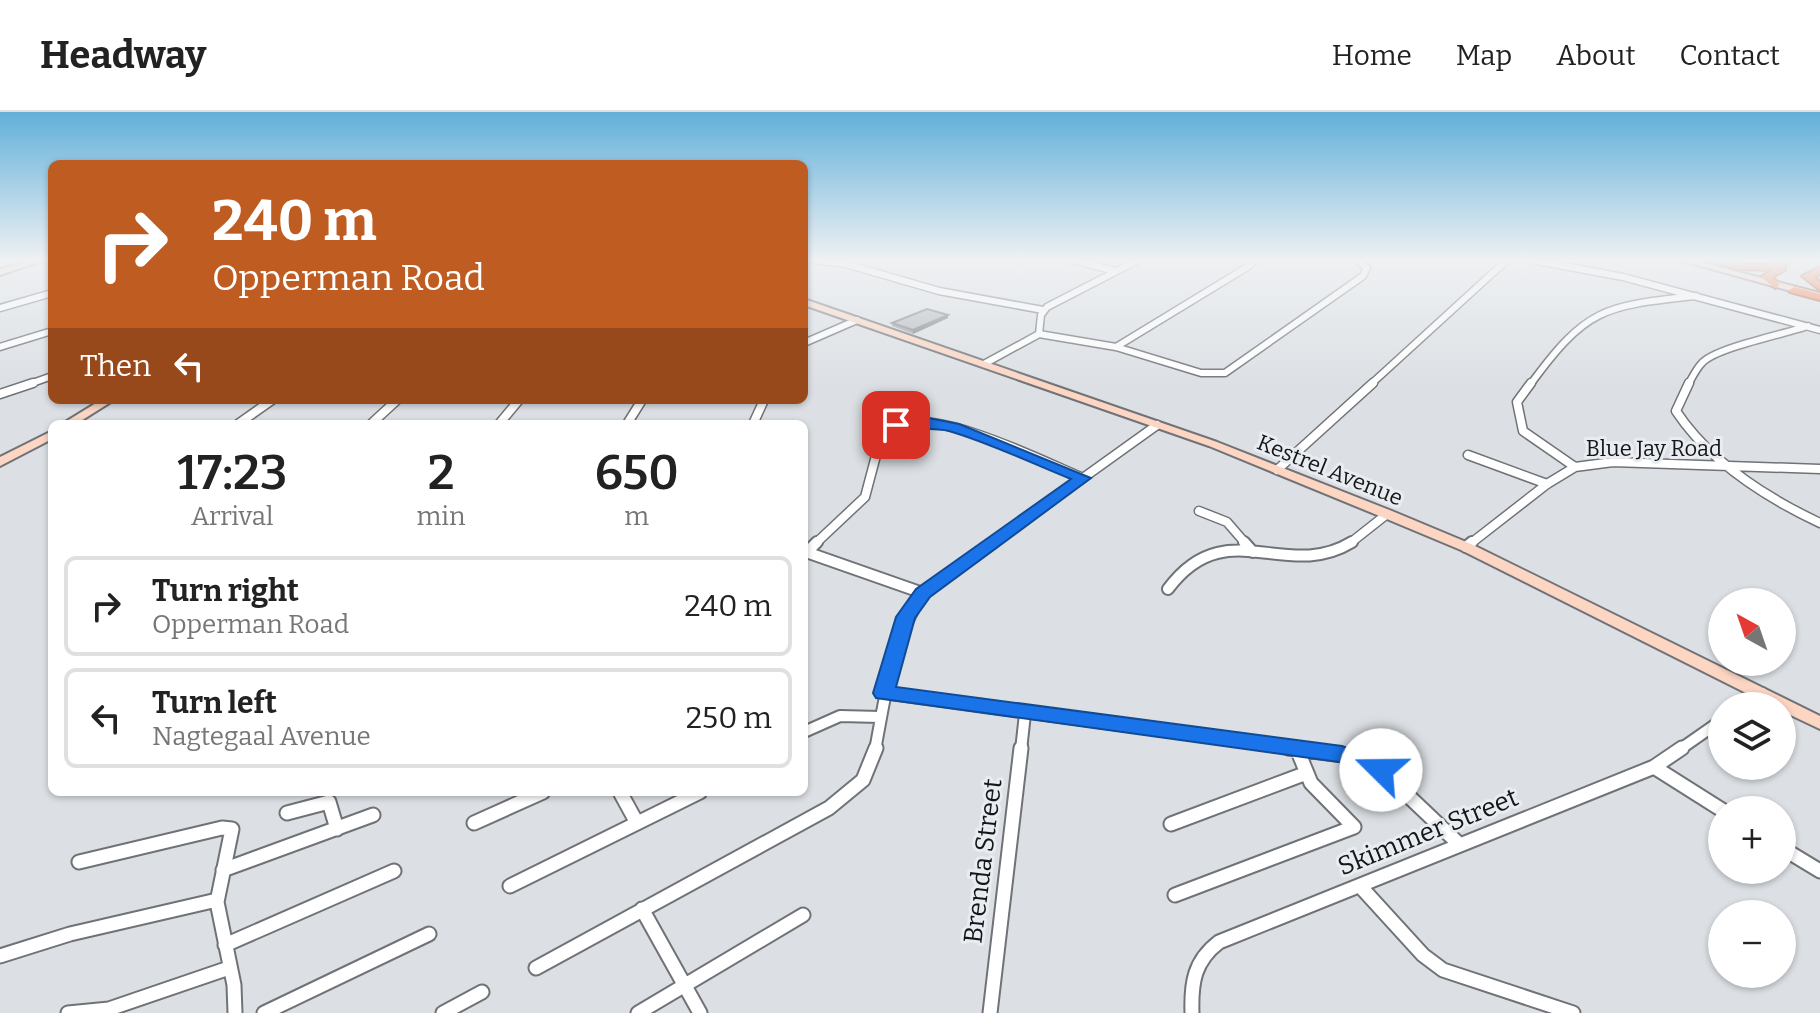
<!DOCTYPE html>
<html lang="en">
<head>
<meta charset="utf-8">
<style>
  :root { --surface:#fff; --page:#f2f2f2; --text:#222; --muted:#767676; --line:#e0e0e0 }
  body { margin:0; font-family:Bitter,serif; background:var(--page); color:var(--text); height:100vh; display:flex; flex-direction:column; font-size:30px; white-space:nowrap }
  * { box-sizing:border-box; margin:0 }
  p { font-size:26px; color:var(--muted) }
  .icon { flex:none; width:44px; height:44px; fill:none; stroke:currentColor; stroke-width:2; stroke-linecap:round; stroke-linejoin:round }
  .map { position:relative; flex:1; overflow:hidden }
  .side { position:absolute; left:48px; top:308px; width:760px; height:376px; display:flex; flex-direction:column; background:var(--surface); border-radius:12px; box-shadow:0 2px 6px #0004 }
  .side>* { flex:none }
  .guide { position:absolute; left:48px; top:48px; width:760px; height:244px; border-radius:12px; box-shadow:0 2px 6px #0004; background:#bf5c22; color:#fff; overflow:hidden }
  .needle { width:52px; rotate:320deg }
  .controls { position:absolute; left:1708px; top:476px; display:grid; gap:16px }
  .controls a { display:grid; place-items:center; width:88px; height:88px; border-radius:50%; background:var(--surface); box-shadow:0 2px 6px #0004; font-size:40px }
  .pin { position:absolute; display:grid; place-items:center; width:68px; height:68px; color:#fff; margin:-34px; border-radius:16px; box-shadow:0 4px 12px #0006 }
  .me { position:absolute; width:88px; margin:-44px; rotate:292deg; stroke-linejoin:round; filter:drop-shadow(0 0 6px #0008) }
  .turn { display:flex; align-items:center; gap:28px; height:168px; padding:0 32px; font-size:36px }
  .turn .icon { width:104px; height:104px; stroke-width:2.5 }
  .turn b { display:block; font-size:56px; line-height:68px }
  .then { display:flex; align-items:center; height:76px; padding:0 32px; background:#0003; gap:16px; font-size:30px }
  .eta { display:flex; justify-content:space-evenly; align-items:center; height:136px; text-align:center }
  .eta b { font-size:48px; font-weight:600; line-height:56px }
  ul { padding:0; list-style:none }
  li { display:flex; align-items:center; gap:24px; height:100px; margin:0 16px 12px; padding:0 16px; border:4px solid var(--line); border-radius:12px }
  li div { flex:1 }
  li b { display:block; font-size:30px }
  li em { font-style:normal }
  header { display:flex; align-items:center; gap:48px; box-sizing:border-box; height:112px; padding:0 40px; background:var(--surface); border-bottom:2px solid var(--line) }
  header strong { font-size:38px }
  nav { display:flex; gap:44px; margin-inline-start:auto; font-size:28px }
  .map>svg:first-child { display:block }
</style>
</head>
<body>
<header>
<strong>Headway</strong>
<nav><a>Home</a><a>Map</a><a>About</a><a>Contact</a></nav>
</header>
<div class="map">
<svg width="1820" height="901" viewBox="0 0 1820 901">
  <rect width="100%" height="100%" fill="#dce0e4"/>
  <g fill="none" stroke-linecap="round" stroke-linejoin="round">
    <g stroke="#6f7276" stroke-width="9">
      <path id="street-far3" d="M815 148 846 152 939 179 1043 198
        M1072 148 1115 159
        M1532 148 1623 165 1820 218
        M0 196 52 181
        M1039 222 1116 235 1201 261H1225L1363 164 1367 156 1357 148
        M804 231 857 208
        M0 235 52 219
        M1116 235 1249 154 1254 148
        M984 252 1039 222 1041 203 1047 195 1138 148
        M27 273 52 264
        M1370 273 1507 148
        M1530 273C1587 195 1604 194 1696 184
        M1688 273C1692 266 1696 257 1702 251 1715 236 1784 222 1808 214"/>
    </g>
    <g stroke="#6f7276" stroke-width="11">
      <path id="street-far2" d="M1531 271 1517 290 1523 319 1575 355
        M1689 271 1676 299C1709 349 1767 386 1820 411
        M0 282 33 271
        M238 312 272 288
        M371 312 397 288
        M499 312 519 288
        M627 312 642 288
        M753 312 764 288
        M1468 343 1547 372
        M1277 358 1373 271
        M1199 399 1227 410 1246 432
        M815 432 865 385 882 321C887 318 893 314 899 312 944 299 1040 348 1083 366
        M991 432 1157 313
        M1349 432 1387 402
        M1470 432 1547 372 1575 355 1613 350 1820 357"/>
    </g>
    <g stroke="#6f7276" stroke-width="14">
      <path id="street-far1" d="M1244 430 1253 440
        M1466 435 1472 430
        M806 440 923 481
        M807 440 817 430
        M1168 477C1226 399 1285 471 1352 430
        M884 581 1303 638
        M1743 594 1762 581
        M804 620 840 604 880 605
        M875 638C886 582 891 530 923 481L994 430
        M1021 638 1025 602
        M1679 638 1722 608"/>
    </g>
    <g stroke="#6f7276" stroke-width="17">
      <path id="street" d="M1288 636 1351 644 1381 658 1460 733
        M1654 655 1722 698
        M620 680 637 711
        M287 701 329 690 337 717
        M474 711 543 680
        M1171 712 1304 662
        M1782 736 1820 759
        M79 750 222 716 232 717 217 790 234 873 235 901
        M223 758 373 703
        M510 774 700 680
        M1360 774 1423 843 1443 858 1573 901
        M1175 783 1354 715 1311 671 1297 637
        M642 797 700 901
        M225 833 394 759
        M0 844 70 822 217 788
        M536 856 829 696 863 668 876 636
        M68 901 109 897 229 856
        M264 901 429 822
        M443 901 482 880
        M638 901 803 803
        M990 901 1021 636
        M1192 901C1191 871 1194 849 1219 830L1654 655 1682 636"/>
    </g>
    <g stroke="#6f7276" stroke-width="4">
      <path id="secondary" d="M33 148H45L0 163V157Z
        M1679 148H1692L1820 181V187Z
        M804 187 1217 330 1392 399 1471 432 1820 604V617L1782 599V594H1772L1461 438 1382 405 1209 334 804 193Z
        M101 288H114L76 312H62Z
        M52 319V327L0 354V345Z"/>
    </g>
    <g stroke="#a7522c" stroke-width="4">
      <path id="highway" d="M1703 148 1760 153 1782 148H1794L1785 154V158L1772 165 1780 173 1775 176 1761 165 1772 158 1739 157Z
        M1820 155V162L1814 165 1820 170V178L1802 164Z
        M1794 175 1820 182V188L1790 180 1789 178Z"/>
    </g>
    <use href="#street-far3" stroke="#fff" stroke-width="6"/>
    <use href="#street-far2" stroke="#fff" stroke-width="8"/>
    <use href="#street-far1" stroke="#fff" stroke-width="10"/>
    <use href="#street" stroke="#fff" stroke-width="13"/>
    <use href="#secondary" fill="#fcd5c3" fill-rule="evenodd"/>
    <use href="#highway" fill="#f57238" fill-rule="evenodd"/>
  </g>
  <path fill="#9da0a3" d="M948 203V206L913 222 892 214V211Z"/>
  <path fill="#7f8285" d="M948 203V206L913 222V218Z"/>
  <path fill="#b6babe" stroke="#7f8285" stroke-width="2" d="M927 197 948 203 913 218 892 211Z"/>
  <linearGradient id="sky" x2="0" y2="1"><stop stop-color="#62b0da"/><stop offset="0.54" stop-color="#eff1f3"/><stop offset="1" stop-color="#eff1f3" stop-opacity="0"/></linearGradient>
  <rect width="1820" height="274" fill="url(#sky)"/>
  <path fill="#1a73e8" stroke="#114b97" stroke-width="2" d="M923 305 959 312 1091 366 930 485 915 506 896 575 1342 634 1389 651 1393 658 1389 664 1381 666 1339 650 876 586 873 581 896 505 916 477 1071 367C1031 351 990 331 949 319 933 315 897 319 889 313L896 308Z"/>
  <g text-anchor="middle" dominant-baseline="central" stroke-width="6" stroke-linejoin="round" paint-order="stroke">
    <g font-size="22" fill="#151617" stroke="#e9edf1">
      <text x="1654" y="336">Blue Jay Road</text>
      <text transform="translate(1330 358) rotate(22)">Kestrel Avenue</text>
    </g>
    <g font-size="26" fill="#151617" stroke="#e9edf1">
      <text transform="translate(1428 720) rotate(-22)">Skimmer Street</text>
      <text transform="translate(983 749) rotate(-83)">Brenda Street</text>
    </g>
  </g>
</svg>
<div class="controls">
<a><svg class="needle" viewBox="-14 -14 28 28"><path d="M0-13l5 13h-10z" fill="#e53935"/><path d="M0 13l5-13h-10z" fill="#767676"/></svg></a>
<a><svg class="icon" aria-label="layers" viewBox="0 0 24 24"><path d="M12 4l9 5-9 5-9-5zM3 14l9 5 9-5"/></svg></a>
<a>+</a>
<a>−</a>
</div>
<div class="pin" style="left:896px;top:313px;background:#d93025"><svg class="icon" aria-label="arrive" viewBox="0 0 24 24"><path d="M6 21V4h12l-3 4 3 4H6"/></svg></div>
<svg class="me" style="left:1381px;top:658px" viewBox="-20 -20 40 40"><circle r="19" fill="#fff"/><path d="M0-13L10 11 0 6-10 11z" fill="#1a73e8"/></svg>
<div class="guide">
<div class="turn"><svg class="icon" aria-label="right" viewBox="0 0 24 24"><path d="M7 20v-9h11M14 6l5 5-5 5"/></svg><div><b>240 m</b>Opperman Road</div></div>
<div class="then">Then<svg class="icon" aria-label="left" viewBox="0 0 24 24"><path d="M17 20v-9H6M10 6l-5 5 5 5"/></svg></div>
</div>
<section class="side">
<div class="eta">
<div><b>17:23</b><p>Arrival</p></div>
<div><b>2</b><p>min</p></div>
<div><b>650</b><p>m</p></div>
</div>
<ul>
<li><svg class="icon" aria-label="right" viewBox="0 0 24 24"><path d="M7 20v-9h11M14 6l5 5-5 5"/></svg><div><b>Turn right</b><p>Opperman Road</p></div><em>240 m</em></li>
<li><svg class="icon" aria-label="left" viewBox="0 0 24 24"><path d="M17 20v-9H6M10 6l-5 5 5 5"/></svg><div><b>Turn left</b><p>Nagtegaal Avenue</p></div><em>250 m</em></li>
</ul>
</section>
</div>
</body>
</html>
